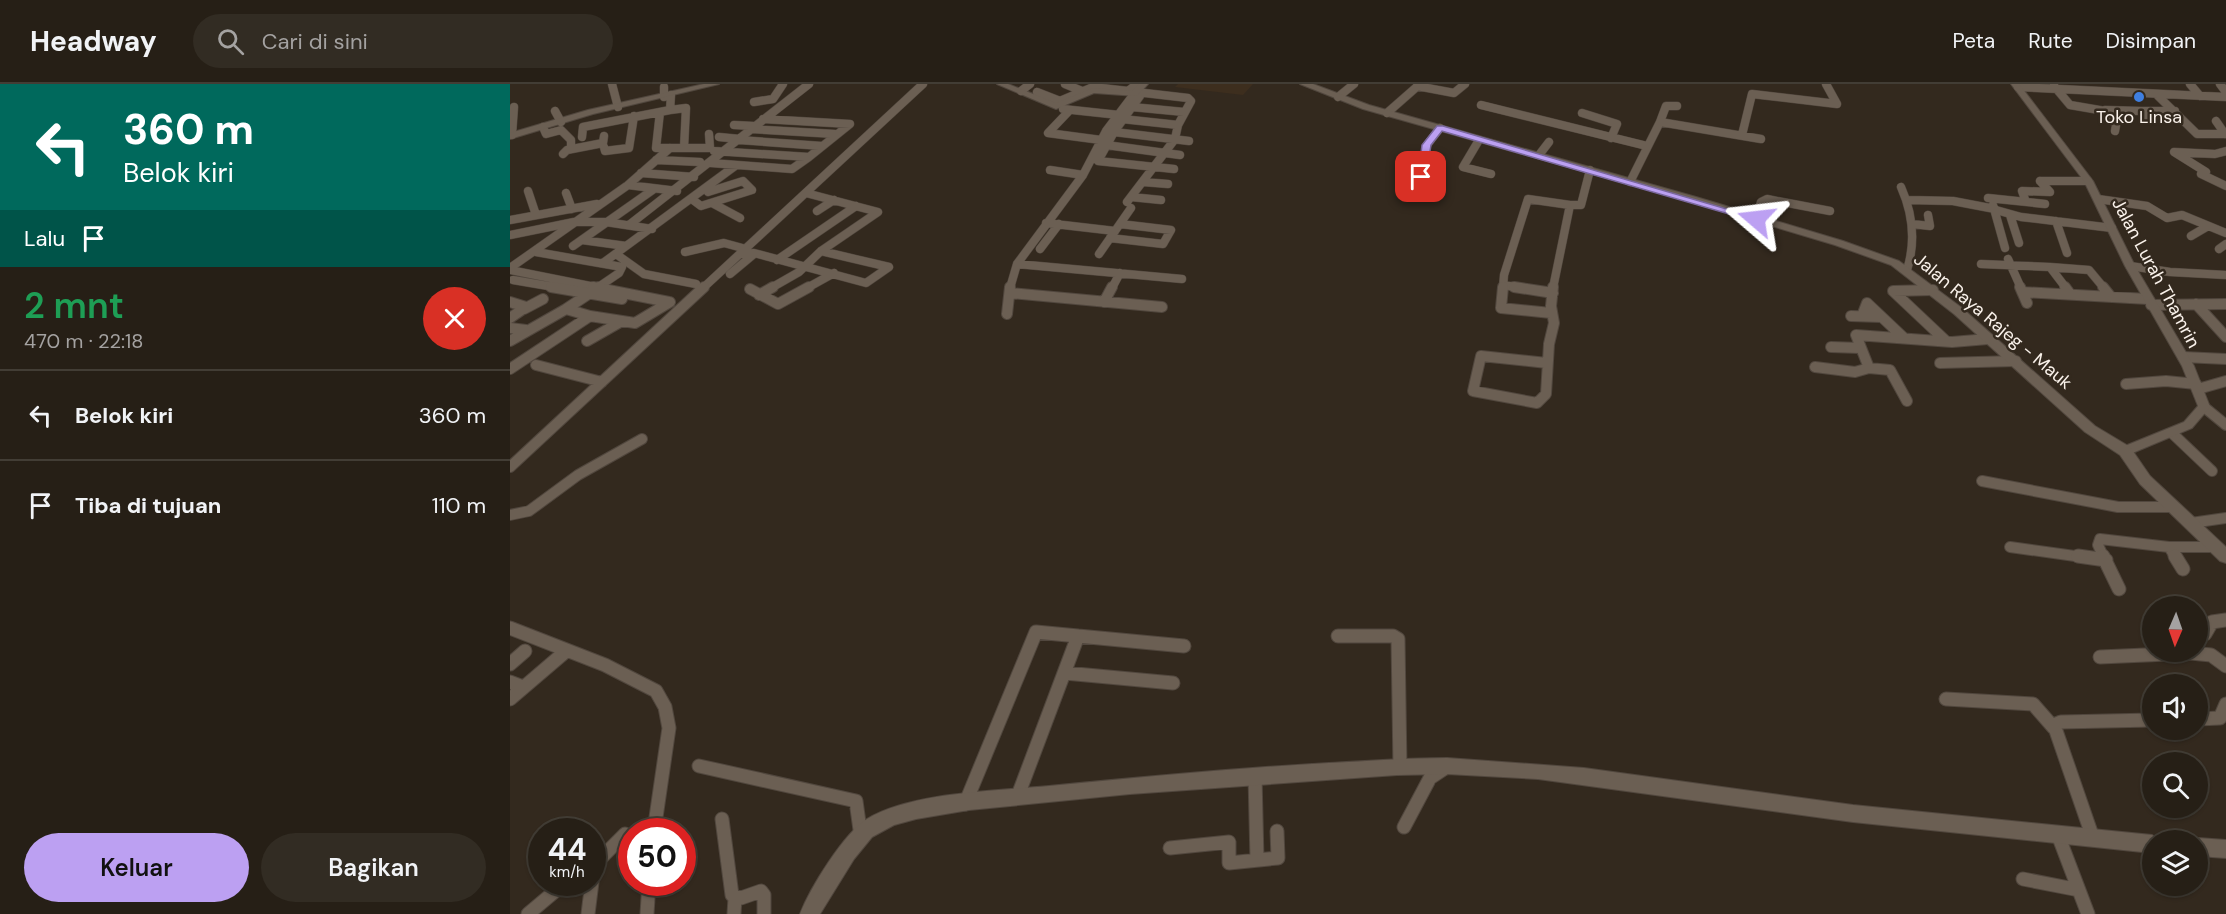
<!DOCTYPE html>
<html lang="id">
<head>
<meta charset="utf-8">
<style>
  :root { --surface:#261f16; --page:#322c23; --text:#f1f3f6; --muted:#a4a2a1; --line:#423d35; --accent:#bca0f2 }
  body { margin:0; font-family:"DM Sans",sans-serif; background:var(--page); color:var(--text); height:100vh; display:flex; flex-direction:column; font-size:22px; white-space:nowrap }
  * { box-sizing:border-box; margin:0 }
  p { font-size:20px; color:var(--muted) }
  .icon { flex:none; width:33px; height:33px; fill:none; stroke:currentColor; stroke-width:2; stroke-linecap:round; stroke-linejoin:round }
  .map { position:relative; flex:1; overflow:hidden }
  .panel { display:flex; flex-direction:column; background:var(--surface); width:510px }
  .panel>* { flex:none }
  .guide { background:#00695c; color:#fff; overflow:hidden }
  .needle { width:39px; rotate:182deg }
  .tools { position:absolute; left:1632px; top:512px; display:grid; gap:12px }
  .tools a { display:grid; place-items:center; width:66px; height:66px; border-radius:50%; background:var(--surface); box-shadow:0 2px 4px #0004,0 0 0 2px var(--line); font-size:30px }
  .speed { position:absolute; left:18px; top:734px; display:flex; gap:12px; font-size:30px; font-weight:700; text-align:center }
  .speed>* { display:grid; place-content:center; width:78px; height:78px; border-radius:50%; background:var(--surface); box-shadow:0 2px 4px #0004,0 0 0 2px var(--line); line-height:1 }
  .speed small { font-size:15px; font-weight:400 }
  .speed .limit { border:9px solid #d22; background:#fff; color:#111 }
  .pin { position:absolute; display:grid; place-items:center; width:51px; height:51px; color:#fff; margin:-26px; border-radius:12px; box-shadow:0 3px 9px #0006 }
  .me { position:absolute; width:66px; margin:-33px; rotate:287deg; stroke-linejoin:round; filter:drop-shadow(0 0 4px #0008) }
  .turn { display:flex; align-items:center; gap:21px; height:126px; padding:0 24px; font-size:27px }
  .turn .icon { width:78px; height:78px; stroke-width:2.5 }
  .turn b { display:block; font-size:42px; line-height:51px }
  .then { display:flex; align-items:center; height:57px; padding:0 24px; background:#0003; gap:12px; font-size:22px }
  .round { display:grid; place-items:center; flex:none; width:63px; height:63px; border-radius:32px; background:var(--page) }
  .summary { display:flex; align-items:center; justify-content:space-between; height:102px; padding:0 24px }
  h1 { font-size:36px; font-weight:600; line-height:45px; color:#1e9e55 }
  .button { display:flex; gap:12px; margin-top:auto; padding:12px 24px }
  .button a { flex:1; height:69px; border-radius:36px; background:var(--accent); color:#111; font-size:24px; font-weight:600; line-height:69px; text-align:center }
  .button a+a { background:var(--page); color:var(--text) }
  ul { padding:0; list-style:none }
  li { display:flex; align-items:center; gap:18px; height:90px; padding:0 24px; border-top:2px solid var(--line) }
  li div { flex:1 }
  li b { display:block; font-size:22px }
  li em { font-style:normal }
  header { display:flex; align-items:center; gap:36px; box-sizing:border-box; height:84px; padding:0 30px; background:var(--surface); border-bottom:2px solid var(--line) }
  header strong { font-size:28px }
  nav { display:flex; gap:33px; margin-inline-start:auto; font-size:21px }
  .search { width:420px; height:54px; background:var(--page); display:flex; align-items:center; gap:15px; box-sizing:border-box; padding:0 21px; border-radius:33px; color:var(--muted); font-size:22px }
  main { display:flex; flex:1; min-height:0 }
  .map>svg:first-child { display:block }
</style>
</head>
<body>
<header>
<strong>Headway</strong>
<div class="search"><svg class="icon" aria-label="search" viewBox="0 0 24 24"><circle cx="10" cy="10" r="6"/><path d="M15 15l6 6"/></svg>Cari di sini</div>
<nav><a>Peta</a><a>Rute</a><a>Disimpan</a></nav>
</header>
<main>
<section class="panel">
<div class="guide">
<div class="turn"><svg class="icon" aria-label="left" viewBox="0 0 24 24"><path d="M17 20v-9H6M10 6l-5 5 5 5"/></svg><div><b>360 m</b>Belok kiri</div></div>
<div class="then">Lalu<svg class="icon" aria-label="arrive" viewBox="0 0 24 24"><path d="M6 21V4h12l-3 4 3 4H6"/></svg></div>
</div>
<div class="summary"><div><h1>2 mnt</h1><p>470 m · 22:18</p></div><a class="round" style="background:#d93025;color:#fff"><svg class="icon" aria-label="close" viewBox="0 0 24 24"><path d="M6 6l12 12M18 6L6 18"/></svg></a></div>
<ul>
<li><svg class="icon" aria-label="left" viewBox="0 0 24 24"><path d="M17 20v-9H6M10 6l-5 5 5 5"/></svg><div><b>Belok kiri</b></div><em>360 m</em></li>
<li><svg class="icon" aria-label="arrive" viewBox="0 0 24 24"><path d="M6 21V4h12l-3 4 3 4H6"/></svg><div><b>Tiba di tujuan</b></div><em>110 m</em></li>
</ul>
<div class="button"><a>Keluar</a><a>Bagikan</a></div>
</section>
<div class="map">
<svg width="1716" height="830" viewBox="0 0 1716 830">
  <rect width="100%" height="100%" fill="#33291e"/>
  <path fill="#3d2e1e" d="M668 0H743L733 11 665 3Z"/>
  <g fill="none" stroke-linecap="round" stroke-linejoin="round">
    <g stroke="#51473e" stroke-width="9">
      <path id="minor-far2" d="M102 0 108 23
        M555 0 572 7
        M1680 0 1690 12
        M1710 0 1716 8
        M907 2 944 9 955 0
        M1544 2 1560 21 1595 27
        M154 3V13
        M1508 3 1716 13
        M511 7 520 0
        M527 8 550 17 583 3 618 7 627 0
        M1647 11 1687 50H1716
        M828 13 844 0
        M244 18 263 15 273 0
        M971 21 1137 62
        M622 23 674 28
        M553 25 609 31
        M45 27 51 38
        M559 27 538 49 591 56
        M150 28 146 64H174L176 24 160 26
        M877 29 910 0
        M1072 29 1107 40 1101 54
        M253 35 340 40 299 73
        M612 35 668 41
        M1641 36 1631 27H1665
        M1706 37 1715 50
        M1150 38 1156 22H1167
        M224 41 244 42
        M33 43 36 50 51 46 61 56V65
        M241 45 325 50
        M1605 47 1606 41 1595 26 1631 27
        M604 48 679 57
        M2 51 4 23
        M1232 51 1242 10 1327 20 1316 0
        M72 53 73 43 160 26 161 11
        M209 53 230 55
        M229 56 312 62
        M969 56 953 83 981 90
        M596 61 670 71
        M94 63 95 67 119 64 124 32
        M174 64H200L199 50
        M1716 67 1705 70 1664 68 1696 88 1691 90 1716 102
        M53 70 57 66 93 59 94 52
        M1029 71 1039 58
        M146 76 190 78
        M201 79 282 85 299 73 204 67
        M540 86 573 91
        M131 89 184 93
        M911 93 917 61 930 44
        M1530 97H1578
        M633 98 658 100
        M1120 98 1150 38 1251 55
        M118 101 167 107
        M1391 103C1403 130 1406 157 1397 186
        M18 107 26 131
        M56 109 62 125
        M621 113 651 116
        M1478 114 1535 120
        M1588 115 1637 122 1657 134 1672 131 1716 149
        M183 116 191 122 242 106 233 97 198 108
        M1398 116 1443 117 1485 125
        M617 118 665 55 668 41 681 17 678 14 626 8
        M1516 118 1512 107 1540 108 1530 97
        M202 119 230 134
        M1483 121 1495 164
        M1486 126 1511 133 1602 144
        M307 127 324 116
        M1500 131 1509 159
        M1246 135 1251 118 1257 115 1320 127
        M0 136 87 120
        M1546 137 1557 169
        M536 139 605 147
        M1402 140 1420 142 1418 131
        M119 141 299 0
        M0 151 64 138H96L142 145
        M1681 152 1698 142
        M600 154 653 160 661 146 610 140
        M72 156 116 162
        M63 162 144 105
        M530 165 549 140
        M1709 165 1716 160
        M26 168 112 183 109 189 87 204
        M175 168 214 159 236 165
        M106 170 134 190 186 200
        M230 170 244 169 356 199 379 183 311 167
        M589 170 621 124
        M1498 175 1511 204
        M267 176 346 122
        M93 179 225 82
        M507 180 672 195
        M1471 180 1540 183 1556 204
        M1620 182 1660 188 1716 191
        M1540 183 1579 186 1594 204
        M0 184 118 101 160 64
        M0 186 90 204
        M220 190 244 170
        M3 196 50 204
        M993 201 1013 204
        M193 204 413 0
        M261 204 289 188 311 167 368 128 296 109
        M297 204 324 189
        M500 204 507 180 573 91 596 47 624 10 630 12 604 48 588 77 664 85
        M602 204 610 189
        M993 204 994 191 1018 115 1060 121
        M1043 204 1060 121H1071L1080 86"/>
    </g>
    <g stroke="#51473e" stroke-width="12">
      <path id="minor-far1" d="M41 203 112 215
        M83 203 159 218
        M993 203 991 224 1041 229
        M1004 203 1043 209
        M1510 203 1517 219
        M1555 203 1560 210
        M1593 203 1601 213
        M240 205 268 220 299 203
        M1423 206 1383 207 1436 257
        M1512 208 1638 215
        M500 209 652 223
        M249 211 263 203
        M0 218 16 223 0 234
        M594 218 602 203
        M1686 220 1716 253
        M1641 221 1716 220
        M14 225 33 215
        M497 230 500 203
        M80 232 125 239 160 218
        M1341 232 1371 233
        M1352 232 1357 219 1394 254
        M0 244 16 246
        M0 257 56 225
        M77 257 112 237
        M1321 263 1350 264
        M1673 273 1716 275
        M1037 279 971 272 963 307 1027 319 1036 310 1039 260 1044 239 1041 222 1043 203
        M1430 279 1506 277
        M26 281 92 298
        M1305 283 1345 288 1359 284
        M0 285 80 232 56 225 89 203
        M1616 300 1656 297 1686 300
        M1688 305 1716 297
        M1397 317 1380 286 1359 284 1346 251 1442 258 1478 255
        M1694 323 1716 341
        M1662 349 1702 387
        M0 383 194 203
        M1472 397 1608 423H1664
        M0 431 19 427 68 391 132 355
        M1681 439 1716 434
        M1500 463 1579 474
        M1659 463 1666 474
        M1594 474 1588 461 1590 455 1659 463H1706"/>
    </g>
    <g stroke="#51473e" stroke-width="15">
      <path id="minor" d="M1568 472 1596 476
        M1593 472 1609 505
        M1665 472 1673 485
        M0 544 95 581 146 607 155 623 159 644 144 747
        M1695 550 1702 538 1716 536
        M828 552H883L888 555 890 684
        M1590 573 1681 569 1701 571 1716 582
        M0 580 15 567
        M555 589 663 599
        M0 598 13 603
        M0 615 55 568
        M1436 615 1523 620 1544 644
        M1688 635 1710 634 1716 620
        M189 682 346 717 351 753
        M745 692 747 776
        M507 714 568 552 674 562
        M455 720 526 548 568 552
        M212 735 222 811 231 814 251 807 254 811V830
        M894 743 920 694 938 682
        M1548 751 1578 830
        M1583 754 1544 641 1551 638 1642 636
        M660 764 719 758V779L768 774 767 747
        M82 783 115 750
        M1513 795 1569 806
        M18 830 56 798
        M78 830 82 798
        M137 830 139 798
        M224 830 225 814"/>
    </g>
    <g stroke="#51473e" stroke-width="2">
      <path id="tertiary" d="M194 0H209L83 30 0 55V49L78 26Z
        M487 0H498L546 19 583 4 622 7 629 0H638L627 12 584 9 546 25Z
        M1501 0H1509L1583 97 1625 182 1684 282 1700 323 1682 344 1620 370H1610L1609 367 1610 364 1674 338 1688 322 1672 282 1615 182 1574 97Z
        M937 674 1074 684 1343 721 1642 751 1649 756H1642V769L1343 738 1028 695 937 690 887 691 620 710 459 726 406 735 384 741 362 753 344 775 310 830H290C300 804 334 749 357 735 401 708 488 707 539 702 632 693 726 684 819 679 859 677 898 674 937 674Z
        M1688 754 1716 756V774L1688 772V756H1683Z"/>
    </g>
    <g stroke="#51473e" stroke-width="2">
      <path id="secondary" d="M790 0H803L859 21 1186 113 1333 157 1389 177 1452 224 1585 342 1620 363 1640 392 1716 463V479L1710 477 1630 400 1610 371 1575 348 1444 230 1381 181 1325 161 1178 117 853 25Z"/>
    </g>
    <use href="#minor-far2" stroke="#6b5f53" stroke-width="8"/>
    <use href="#minor-far1" stroke="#6b5f53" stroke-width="10"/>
    <use href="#minor" stroke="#6b5f53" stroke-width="13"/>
    <use href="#tertiary" fill="#6b5f53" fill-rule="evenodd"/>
    <use href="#secondary" fill="#6b5f53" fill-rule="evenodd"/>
  </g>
  <path fill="#bca0f2" stroke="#7a689d" stroke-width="1.5" d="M927 42H933L1251 135 1243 137 932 47 921 61 916 93 908 95 912 61Z"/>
  <circle fill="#3f7fe0" stroke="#33291e" stroke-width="2" cx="1629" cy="13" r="6"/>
  <g text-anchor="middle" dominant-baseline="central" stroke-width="5" stroke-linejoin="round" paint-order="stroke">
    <g font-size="18" fill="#faf2eb" stroke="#33291e">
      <text x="1629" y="33">Toko Linsa</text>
    </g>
    <g font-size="18" fill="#faf2eb" stroke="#33291e">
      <text transform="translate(1646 189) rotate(62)">Jalan Lurah Thamrin</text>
      <text transform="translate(1483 237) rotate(40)">Jalan Raya Rajeg - Mauk</text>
    </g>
  </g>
</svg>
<div class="tools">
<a><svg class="needle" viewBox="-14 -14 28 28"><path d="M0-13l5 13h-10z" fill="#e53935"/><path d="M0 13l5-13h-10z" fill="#a4a2a1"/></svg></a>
<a><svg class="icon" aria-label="sound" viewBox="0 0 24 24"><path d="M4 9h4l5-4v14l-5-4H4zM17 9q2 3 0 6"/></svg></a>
<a><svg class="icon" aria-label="search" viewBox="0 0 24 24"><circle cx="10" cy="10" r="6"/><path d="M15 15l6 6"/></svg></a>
<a><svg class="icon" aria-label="layers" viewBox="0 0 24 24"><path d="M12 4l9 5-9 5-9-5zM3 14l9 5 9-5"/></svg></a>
</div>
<div class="speed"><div>44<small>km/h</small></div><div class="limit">50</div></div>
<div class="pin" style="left:911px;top:93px;background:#d93025"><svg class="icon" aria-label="arrive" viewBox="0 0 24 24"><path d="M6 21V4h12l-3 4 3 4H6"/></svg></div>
<svg class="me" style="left:1246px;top:135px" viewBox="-20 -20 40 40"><path d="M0-17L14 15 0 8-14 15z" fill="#bca0f2" stroke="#fff" stroke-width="4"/></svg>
</div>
</main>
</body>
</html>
